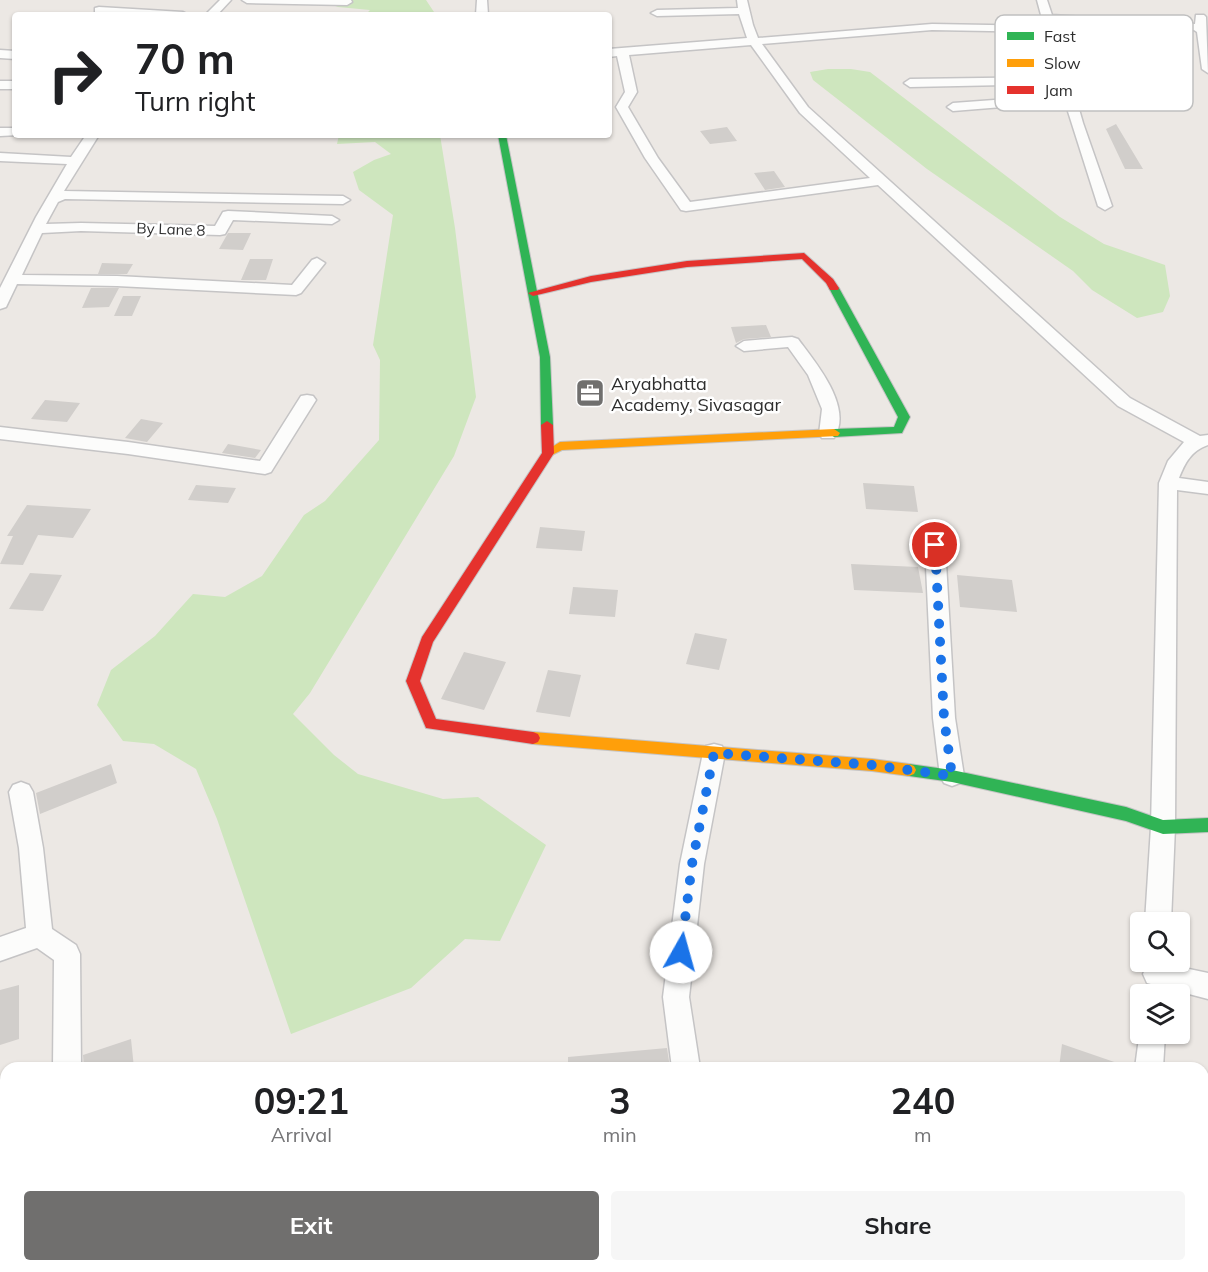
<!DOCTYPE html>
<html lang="en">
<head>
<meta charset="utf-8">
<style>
  :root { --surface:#fff; --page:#f6f6f6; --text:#202124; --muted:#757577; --accent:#706f6e }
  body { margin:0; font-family:Mulish,sans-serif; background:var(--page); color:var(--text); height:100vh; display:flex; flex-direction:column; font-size:22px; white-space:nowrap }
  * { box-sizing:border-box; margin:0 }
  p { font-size:20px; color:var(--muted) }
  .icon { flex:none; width:33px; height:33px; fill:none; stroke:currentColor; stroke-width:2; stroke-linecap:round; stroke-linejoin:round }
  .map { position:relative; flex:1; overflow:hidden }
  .drawer { position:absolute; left:0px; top:1062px; width:1209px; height:210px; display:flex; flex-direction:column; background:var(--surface); border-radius:18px 18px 0 0; box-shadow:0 2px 4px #0004 }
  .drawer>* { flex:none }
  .guide { position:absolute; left:12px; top:12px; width:600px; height:126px; border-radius:6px; box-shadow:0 2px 4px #0004; background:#fff; color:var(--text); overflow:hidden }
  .fabs { position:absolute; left:1130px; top:912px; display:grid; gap:12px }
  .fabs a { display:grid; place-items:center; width:60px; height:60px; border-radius:6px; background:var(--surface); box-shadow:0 2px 4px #0004; font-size:30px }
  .pin { position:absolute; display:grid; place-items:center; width:51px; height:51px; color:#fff; margin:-26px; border:3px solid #fff; border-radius:50%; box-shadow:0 2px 6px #0007 }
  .me { position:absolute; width:66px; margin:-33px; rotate:7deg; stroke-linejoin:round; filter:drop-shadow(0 0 4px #0008) }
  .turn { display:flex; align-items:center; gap:21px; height:126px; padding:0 24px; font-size:27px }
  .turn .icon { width:78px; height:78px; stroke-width:2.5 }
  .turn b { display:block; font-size:42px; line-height:51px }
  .eta { display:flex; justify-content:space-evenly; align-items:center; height:102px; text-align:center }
  .eta b { font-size:36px; font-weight:700; line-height:42px }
  .action { display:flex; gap:12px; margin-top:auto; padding:12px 24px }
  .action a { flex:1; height:69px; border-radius:6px; background:var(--accent); color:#fff; font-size:24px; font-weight:700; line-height:69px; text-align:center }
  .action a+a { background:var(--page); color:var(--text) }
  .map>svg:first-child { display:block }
</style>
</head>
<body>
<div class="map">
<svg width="1208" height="1272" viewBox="0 0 1208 1272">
  <rect width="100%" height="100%" fill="#ece8e4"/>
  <path fill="#cee6be" d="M333 0H426L436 15H365L370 10 338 7 328 3Z
    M828 69H851L870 72 1060 217 1104 244 1165 265 1170 296 1163 312 1137 318 1092 290 1073 271 927 169 813 80 810 72Z
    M339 135H440L455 228 476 397 454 456 310 693 293 714 334 755 358 774 443 799 478 797 546 845 500 941 465 939 411 988 291 1034 217 819 196 769 154 744 123 741 97 705 111 670 155 636 193 594 225 597 262 576 304 515 325 501 379 440 380 360 373 345 393 215 359 190 353 172 374 160 391 154 375 142 337 144Z"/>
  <path fill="#d1cecb" d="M1116 124 1143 169H1125L1106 129Z
    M727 127 737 141 710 144 700 131Z
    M774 171 785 187 765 190 754 173Z
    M228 233H251L243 250 219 249Z
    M250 259H273L266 280H241Z
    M102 263 133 264 127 274H98Z
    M91 288H119L109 307 82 308Z
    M123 296H141L132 316H114Z
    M766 325 771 337 744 339 736 343 731 327Z
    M45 400 80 403 67 422 31 419Z
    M141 419 163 423 147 442 125 438Z
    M228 444 261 450 255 458 222 453Z
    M863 483 914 486 918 512 866 509Z
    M196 485 236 488 228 503 188 500Z
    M27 505 91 509 73 538 38 535 23 565 0 564 13 536H7Z
    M540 527 585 531 582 551 536 548Z
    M851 564 918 567 923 593 854 590Z
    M30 573 62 575 43 611 9 609Z
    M957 575 1012 580 1017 612 960 607Z
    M573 587 618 590 615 617 569 614Z
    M695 633 727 639 719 670 686 664Z
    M464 652 506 662 484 710 441 699Z
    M548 670 581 675 570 717 536 712Z
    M111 764 117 783 40 814 36 793Z
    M19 985V1039L0 1045V990Z
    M131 1039 134 1068H84L83 1055Z
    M1062 1044 1126 1066 1125 1068H1059Z
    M667 1048 670 1068H568V1057Z"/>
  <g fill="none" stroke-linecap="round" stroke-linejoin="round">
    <g stroke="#c5c4c5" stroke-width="3">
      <path id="street" d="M220 0H231L217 15H205Z
        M242 0H351L352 2 347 5 247 3Z
        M477 0H487L488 15H476Z
        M737 0H747L753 25 758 38 932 24 1044 26 1037 0H1047L1052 15 1195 24 1196 15H1204L1206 17 1208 73 1202 69 1197 32 1194 30 1054 22 1083 123 1112 206 1105 210 1098 206 1065 102 953 111 947 107 953 103 1063 95 1060 84 910 87 904 83 910 79 1058 77 1046 32 932 30 762 44 808 107 1130 398 1200 436 1208 435V445C1191 451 1185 463 1179 478L1208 482V494L1177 490 1175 827 1171 922H1145L1151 827 1159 483 1168 461 1184 442 1118 406 878 185 686 211 681 210 645 158 616 107 625 92 617 56 609 57V49L747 38 739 14 657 16 651 13 657 10 738 8ZM751 45 800 113 870 178 690 202 658 158 628 107 637 92 629 55Z
        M99 7 183 12 189 15 95 12V8Z
        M0 50 15 51V59L0 58Z
        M0 81H15V89H0Z
        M0 128H15V135H19L0 136Z
        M86 135H99L64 191 343 196 350 200 343 204 65 199 58 202 46 224 81 223 215 226 223 212 228 211 332 216 339 220 332 224 233 220 225 234 220 235 81 231 42 233 22 275 117 276 292 285 312 260 317 258 325 263 301 293 296 295 117 286 17 284 6 307 0 309V288L36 217 67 164 0 161V153L71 157Z
        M792 337 798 339C815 362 854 407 834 438H822L819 434 822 409 808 375 788 347 744 351 736 346 744 341Z
        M307 395 313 396 316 400 271 472 265 474 128 454 0 439V427L128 442 260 461 301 396Z
        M935 538 942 540 945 545 955 718 964 776 960 783 952 786 944 783 940 776 933 718 925 545 928 540Z
        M714 744 722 746 725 753 704 864 689 997 700 1068H672L663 997 680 864 703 753 706 746Z
        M21 782 29 785 33 792 43 848 52 929 76 945 80 954 81 1068H53L54 960 37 948 0 961V937L26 928 19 848 9 792 13 785Z
        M1156 962 1208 973V999L1147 983 1143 974 1147 965Z
        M1140 1030V1034H1165L1163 1068H1135Z
        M6 1246V1266H19L17 1272H0V1248Z
        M697 1266H729L730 1272H698Z
        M1120 1266H1152L1151 1272H1119Z"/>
    </g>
    <g stroke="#c5c4c5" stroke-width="2">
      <path id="fast" d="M498 135H506L550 357 553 425 547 429 541 425 540 357Z
        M834 285 839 288 910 417 902 433 834 437 828 433 834 429 894 427 898 417 829 288Z
        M909 764 952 770 1126 807 1163 820 1208 818V832L1163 834 1126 821 952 782 909 776 904 774 902 770 904 766Z"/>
    </g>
    <g stroke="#c5c4c5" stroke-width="2">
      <path id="slow" d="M834 429 840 433 838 436 562 450 548 457 542 453 560 442Z
        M533 732 872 759 909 764 914 766 916 770 914 774 909 776 872 771 533 744 528 742 526 738 528 734Z"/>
    </g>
    <g stroke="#c5c4c5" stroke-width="2">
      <path id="jam" d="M804 253 833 279 839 288 838 290H830L826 283 802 259 687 267 591 282 533 296 528 293 591 276 687 261Z
        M547 421 553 425 554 453 433 642 420 681 436 719 533 732 538 734 540 738 538 742 533 744 426 728 406 681 422 637 542 453 541 425Z"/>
    </g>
    <use href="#street" fill="#fcfcfb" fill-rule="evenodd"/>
    <use href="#fast" fill="#30b455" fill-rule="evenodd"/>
    <use href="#slow" fill="#ff9f0a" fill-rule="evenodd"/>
    <use href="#jam" fill="#e5322d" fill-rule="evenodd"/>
  </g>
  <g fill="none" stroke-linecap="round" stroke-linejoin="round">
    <path stroke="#1a73e8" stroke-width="10" stroke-dasharray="0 18" d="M681 952 692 864 714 753 872 765 952 776 944 718 935 545"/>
  </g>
  <defs>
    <g id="office-square" transform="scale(1.5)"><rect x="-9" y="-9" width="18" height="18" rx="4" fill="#706f6e" stroke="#fff"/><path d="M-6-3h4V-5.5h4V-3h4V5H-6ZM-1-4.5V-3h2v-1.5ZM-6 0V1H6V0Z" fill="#fff"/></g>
  </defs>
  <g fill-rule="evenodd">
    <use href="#office-square" x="590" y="393"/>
  </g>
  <g text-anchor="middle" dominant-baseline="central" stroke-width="5" stroke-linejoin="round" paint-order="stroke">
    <g font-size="15" fill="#2e2e2e" stroke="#fff">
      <text transform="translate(171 229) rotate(2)">By Lane 8</text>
    </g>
    <g font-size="18" fill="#2e2e2e" stroke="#fff" text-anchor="start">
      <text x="611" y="383">Aryabhatta<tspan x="611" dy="21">Academy, Sivasagar</tspan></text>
    </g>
  </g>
  <rect x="995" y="15" width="198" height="96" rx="9" fill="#fff" stroke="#c0c0c0" stroke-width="1.5"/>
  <rect x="1007" y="32" width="27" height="8" fill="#30b455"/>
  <rect x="1007" y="59" width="27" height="8" fill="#ff9f0a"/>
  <rect x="1007" y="86" width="27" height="8" fill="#e5322d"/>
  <g font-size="16" fill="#2e2e2e">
    <text x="1044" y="42">Fast</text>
    <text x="1044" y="69">Slow</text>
    <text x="1044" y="96">Jam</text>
  </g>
</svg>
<div class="fabs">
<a><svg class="icon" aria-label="search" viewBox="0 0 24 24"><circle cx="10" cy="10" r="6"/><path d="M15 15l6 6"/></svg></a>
<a><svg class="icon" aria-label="layers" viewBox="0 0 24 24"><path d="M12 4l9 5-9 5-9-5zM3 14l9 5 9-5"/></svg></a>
</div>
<div class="pin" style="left:935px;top:545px;background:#d93025"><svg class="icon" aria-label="arrive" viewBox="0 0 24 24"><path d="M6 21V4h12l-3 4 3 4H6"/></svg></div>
<svg class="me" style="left:681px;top:952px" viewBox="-20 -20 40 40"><circle r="19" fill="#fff"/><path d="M0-13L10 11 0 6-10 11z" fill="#1a73e8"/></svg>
<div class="guide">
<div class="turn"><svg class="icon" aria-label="right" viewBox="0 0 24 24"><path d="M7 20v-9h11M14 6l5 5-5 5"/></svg><div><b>70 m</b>Turn right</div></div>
</div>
<section class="drawer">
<div class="eta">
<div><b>09:21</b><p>Arrival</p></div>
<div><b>3</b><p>min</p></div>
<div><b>240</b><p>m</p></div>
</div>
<div class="action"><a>Exit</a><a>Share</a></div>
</section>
</div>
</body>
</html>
